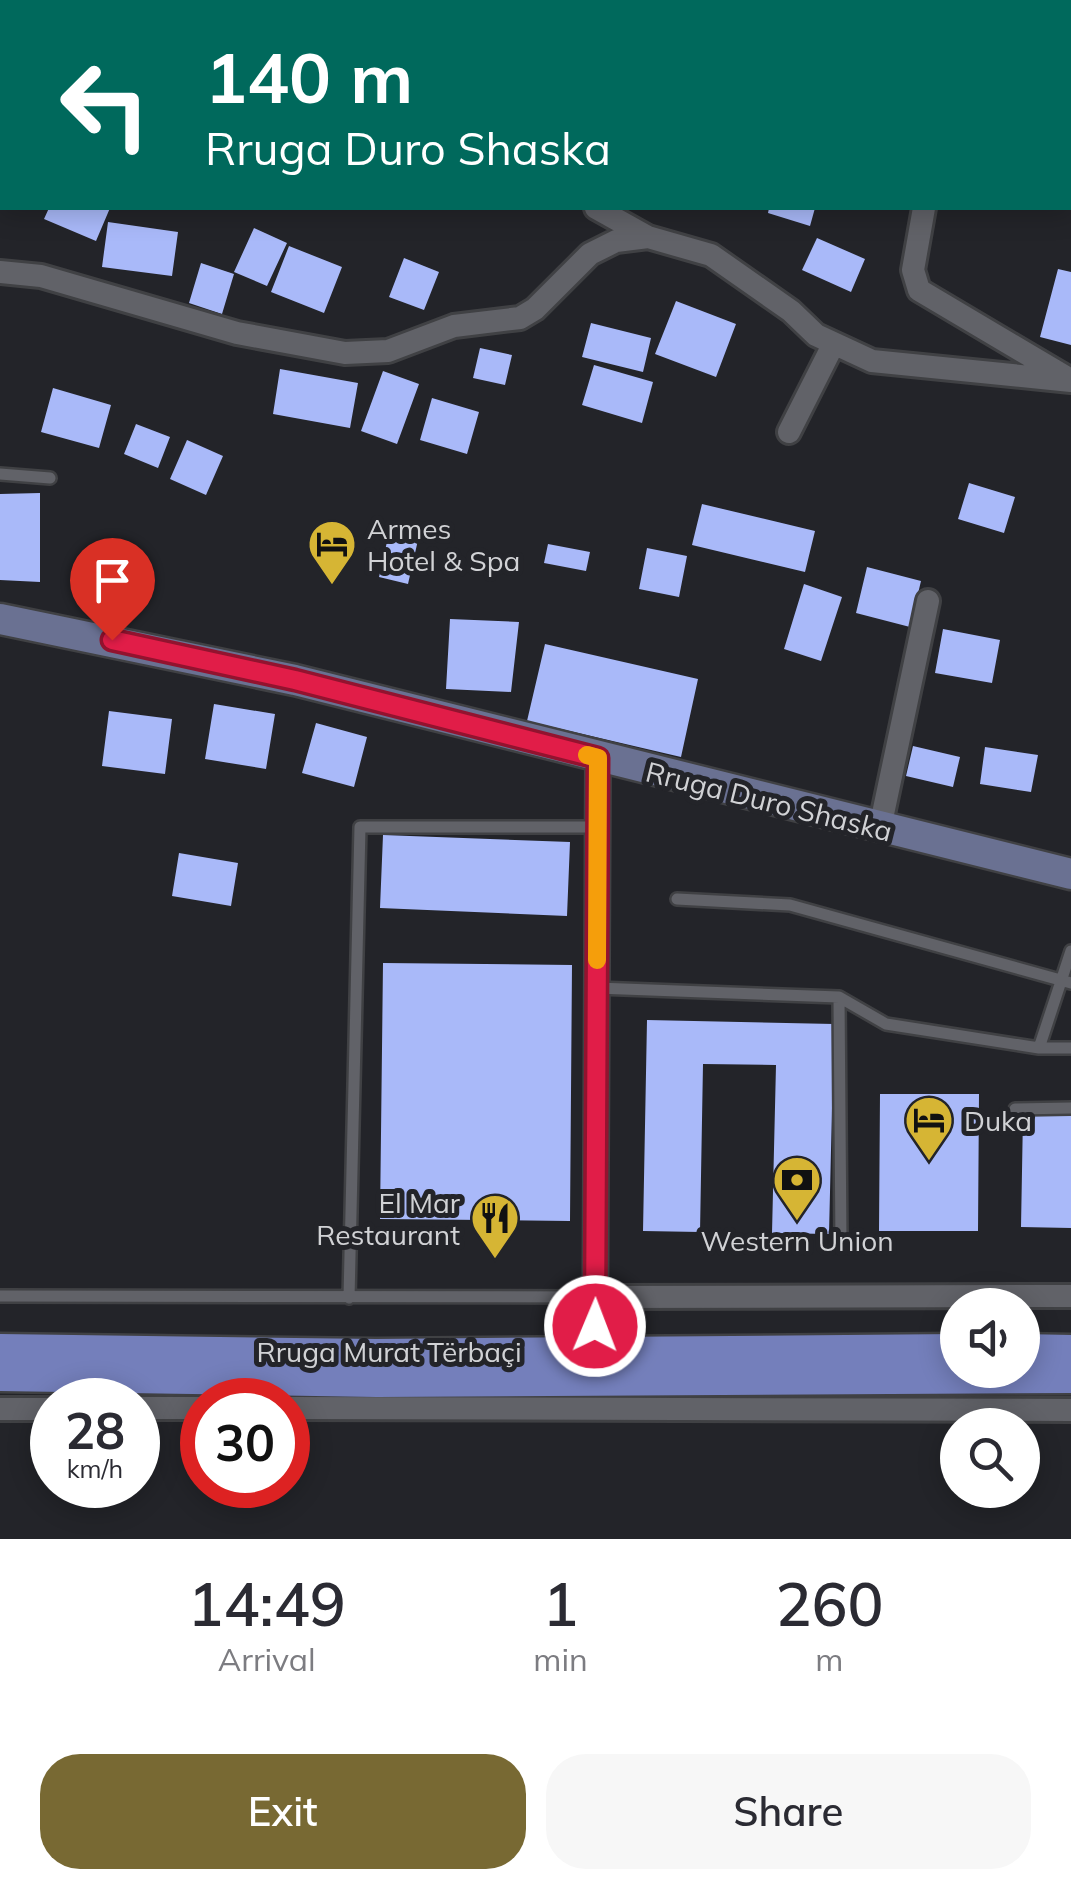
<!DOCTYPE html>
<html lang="en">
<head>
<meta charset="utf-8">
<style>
  :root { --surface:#fff; --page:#f7f7f7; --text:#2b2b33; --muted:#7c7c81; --accent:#786933 }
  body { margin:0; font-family:Mulish,sans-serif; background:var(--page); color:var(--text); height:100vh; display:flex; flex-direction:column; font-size:38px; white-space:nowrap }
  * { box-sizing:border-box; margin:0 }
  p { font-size:32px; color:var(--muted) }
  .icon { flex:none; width:55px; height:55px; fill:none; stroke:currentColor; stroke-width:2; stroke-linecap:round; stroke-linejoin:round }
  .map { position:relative; height:1539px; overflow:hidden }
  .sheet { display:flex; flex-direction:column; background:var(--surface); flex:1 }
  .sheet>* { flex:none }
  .top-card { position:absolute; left:0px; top:0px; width:1072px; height:210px; box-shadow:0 5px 25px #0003; background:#00695c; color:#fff; overflow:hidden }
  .tools { position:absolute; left:940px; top:1288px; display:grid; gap:20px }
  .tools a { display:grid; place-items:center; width:100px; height:100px; border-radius:50%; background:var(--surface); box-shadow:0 5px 25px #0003; font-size:50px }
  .speed { position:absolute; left:30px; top:1378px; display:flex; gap:20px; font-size:50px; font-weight:700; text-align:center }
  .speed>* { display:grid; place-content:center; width:130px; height:130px; border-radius:50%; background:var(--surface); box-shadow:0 5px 25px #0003; line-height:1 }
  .speed small { font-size:25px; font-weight:400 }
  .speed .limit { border:15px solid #d22; background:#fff; color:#111 }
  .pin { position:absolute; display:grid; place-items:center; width:85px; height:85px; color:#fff; margin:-102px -42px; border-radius:50% 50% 50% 0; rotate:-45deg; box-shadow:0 0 10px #0007 }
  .pin .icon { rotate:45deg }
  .me { position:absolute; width:110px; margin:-55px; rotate:1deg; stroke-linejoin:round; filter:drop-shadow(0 0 8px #0008) }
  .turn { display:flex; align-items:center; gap:35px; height:210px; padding:0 40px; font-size:45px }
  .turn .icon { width:130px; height:130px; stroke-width:2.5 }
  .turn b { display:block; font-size:70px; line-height:85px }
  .eta { display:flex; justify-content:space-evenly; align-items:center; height:170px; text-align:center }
  .eta b { font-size:60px; font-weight:600; line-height:70px }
  .cta { display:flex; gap:20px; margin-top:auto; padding:20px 40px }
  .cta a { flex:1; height:115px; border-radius:40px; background:var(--accent); color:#fff; font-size:40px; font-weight:600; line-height:115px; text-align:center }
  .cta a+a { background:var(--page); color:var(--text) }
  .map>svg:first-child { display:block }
</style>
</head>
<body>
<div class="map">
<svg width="1071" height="1539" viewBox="0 0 1071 1539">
  <rect width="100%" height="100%" fill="#232429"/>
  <path fill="#a9b9f9" d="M49 208H110L96 241 44 219Z
    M769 208H815L810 226 768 213Z
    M108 222 178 232 172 276 102 267Z
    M254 228 287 243 267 286 234 272Z
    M817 238 865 259 851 292 802 270Z
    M289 246 342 267 324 313 271 292Z
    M404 258 439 272 424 310 389 297Z
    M201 263 234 274 222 314 189 303Z
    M1058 269 1071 272V345L1040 337Z
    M676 301 736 324 716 377 655 354Z
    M591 323 651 338 643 372 582 357Z
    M480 348 512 355 505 385 473 378Z
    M594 365 653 382 642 423 582 405Z
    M280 369 358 383 350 428 273 414Z
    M383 371 419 384 397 444 361 431Z
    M53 388 111 405 99 448 41 432Z
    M432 398 479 412 467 454 420 440Z
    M136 424 170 437 158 468 124 454Z
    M187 440 223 456 206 495 170 479Z
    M969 483 1015 497 1004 533 958 519Z
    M40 493V582L0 580V494Z
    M702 504 815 531 805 572 692 545Z
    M389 533 418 540 408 584 379 577Z
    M548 544 590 552 586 571 544 563Z
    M647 548 687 556 679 597 639 589Z
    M867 567 921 581 910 627 856 613Z
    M804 584 842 597 821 661 784 649Z
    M450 619 519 622 511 692 446 689Z
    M943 629 1000 640 992 683 935 673Z
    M545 644 698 679 681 757 527 721Z
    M214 704 275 714 266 769 205 759Z
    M109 711 172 719 165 774 102 766Z
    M316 723 367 737 354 787 302 773Z
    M913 746 960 757 953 787 906 776Z
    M985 747 1038 755 1031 792 980 784Z
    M383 835 570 842 567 916 380 908Z
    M179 853 238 863 231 906 172 896Z
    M383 963 572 965 570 1221 380 1219Z
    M647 1020 834 1024 829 1234 772 1233 776 1065 703 1064 700 1232 643 1231Z
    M880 1094H979L978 1231H879Z
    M1023 1115 1071 1116V1228L1021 1227Z"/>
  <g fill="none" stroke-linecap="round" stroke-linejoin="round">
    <g stroke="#404144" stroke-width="16">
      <path id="lane" d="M0 474 50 478
        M677 899 790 905 1071 983
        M1071 951 1039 1048H1071
        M597 988 839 997 886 1024 1039 1048
        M839 997 841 1244
        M1015 1109 1071 1108
        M0 1296 595 1297
        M349 1298 360 827H598"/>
    </g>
    <g stroke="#404144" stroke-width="28">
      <path id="street" d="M339 0 344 2
        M433 2 436 0
        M789 2V0
        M596 208 648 237
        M924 208 913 270 919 290 1064 376
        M0 272 41 276 237 333 345 353 388 351 454 326 520 318 535 309 590 254 616 241 648 237 711 255 791 311 816 335 872 361 1071 381
        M789 432 833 345
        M880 828 928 601
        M595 1297 1071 1296
        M595 1364 598 758
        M138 1408H202
        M288 1408 1071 1410
        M0 1409H52"/>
    </g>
    <g stroke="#404144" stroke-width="35">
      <path id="secondary" d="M0 619 295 680 1071 874"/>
    </g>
    <g stroke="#404144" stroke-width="35">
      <path id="primary" d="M0 1349 376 1354 958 1349
        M1022 1349 1071 1350
        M0 1376 377 1382 1071 1378"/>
    </g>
    <use href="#lane" stroke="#616268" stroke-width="11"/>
    <use href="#street" stroke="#616268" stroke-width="22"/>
    <use href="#secondary" stroke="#6a7192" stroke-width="30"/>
    <use href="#primary" stroke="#747fbb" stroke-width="30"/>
  </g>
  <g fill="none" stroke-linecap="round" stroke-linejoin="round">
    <g stroke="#92132f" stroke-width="25">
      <path id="route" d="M112 640 295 680 598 758 595 1326"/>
    </g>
    <use href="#route" stroke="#e11d48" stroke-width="18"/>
    <path stroke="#f59e0b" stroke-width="18" d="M587 755 598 758 597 960"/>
  </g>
  <defs>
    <g id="hotel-pin" transform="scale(2.5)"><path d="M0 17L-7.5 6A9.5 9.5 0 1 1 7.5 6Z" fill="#d6b534" stroke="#232429"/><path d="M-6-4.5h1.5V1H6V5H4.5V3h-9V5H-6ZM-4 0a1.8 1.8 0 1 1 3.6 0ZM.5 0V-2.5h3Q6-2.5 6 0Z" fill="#111"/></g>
    <g id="bank-pin" transform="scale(2.5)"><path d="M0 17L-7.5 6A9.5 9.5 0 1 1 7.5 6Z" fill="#d6b534" stroke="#232429"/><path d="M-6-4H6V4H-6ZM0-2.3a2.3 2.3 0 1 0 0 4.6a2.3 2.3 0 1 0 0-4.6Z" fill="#111"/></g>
    <g id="restaurant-pin" transform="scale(2.5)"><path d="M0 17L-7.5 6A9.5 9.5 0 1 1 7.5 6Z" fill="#d6b534" stroke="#232429"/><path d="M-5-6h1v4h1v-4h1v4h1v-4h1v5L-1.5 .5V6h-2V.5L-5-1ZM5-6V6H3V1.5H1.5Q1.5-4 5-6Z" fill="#111"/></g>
  </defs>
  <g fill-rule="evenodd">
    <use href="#hotel-pin" x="332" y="544"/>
    <use href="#hotel-pin" x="929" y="1120"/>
    <use href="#bank-pin" x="797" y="1180"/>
    <use href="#restaurant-pin" x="495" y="1218"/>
  </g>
  <g text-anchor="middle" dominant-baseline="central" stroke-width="10" stroke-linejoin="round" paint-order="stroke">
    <g font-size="28" fill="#d1d2d5" stroke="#232429" text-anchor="start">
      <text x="367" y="528">Armes<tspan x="367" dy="32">Hotel &amp; Spa</tspan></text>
      <text x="964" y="1120">Duka</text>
      <text x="460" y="1202" text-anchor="end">El Mar<tspan x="460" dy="32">Restaurant</tspan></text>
      <text x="797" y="1240" text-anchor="middle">Western Union</text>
    </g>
    <g font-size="28" fill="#d1d2d5" stroke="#232429">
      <text transform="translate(769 801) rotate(14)">Rruga Duro Shaska</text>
      <text x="389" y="1351">Rruga Murat Tërbaçi</text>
    </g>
  </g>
</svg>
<div class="tools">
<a><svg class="icon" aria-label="sound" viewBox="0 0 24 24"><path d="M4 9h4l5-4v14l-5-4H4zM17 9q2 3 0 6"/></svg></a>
<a><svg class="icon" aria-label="search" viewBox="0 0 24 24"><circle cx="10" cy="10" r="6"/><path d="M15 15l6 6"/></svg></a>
</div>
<div class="speed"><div>28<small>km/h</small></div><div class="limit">30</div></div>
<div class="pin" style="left:112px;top:640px;background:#d93025"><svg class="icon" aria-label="arrive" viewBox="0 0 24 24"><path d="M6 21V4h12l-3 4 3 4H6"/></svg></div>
<svg class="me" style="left:595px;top:1326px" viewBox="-20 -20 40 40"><circle r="17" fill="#e11d48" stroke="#fff" stroke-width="3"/><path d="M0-11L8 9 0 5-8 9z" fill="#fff"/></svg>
<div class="top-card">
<div class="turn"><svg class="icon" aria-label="left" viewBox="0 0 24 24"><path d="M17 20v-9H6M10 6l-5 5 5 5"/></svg><div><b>140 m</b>Rruga Duro Shaska</div></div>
</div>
</div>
<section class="sheet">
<div class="eta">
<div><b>14:49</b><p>Arrival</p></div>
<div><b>1</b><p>min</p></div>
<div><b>260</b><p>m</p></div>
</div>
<div class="cta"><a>Exit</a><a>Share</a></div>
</section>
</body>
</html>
